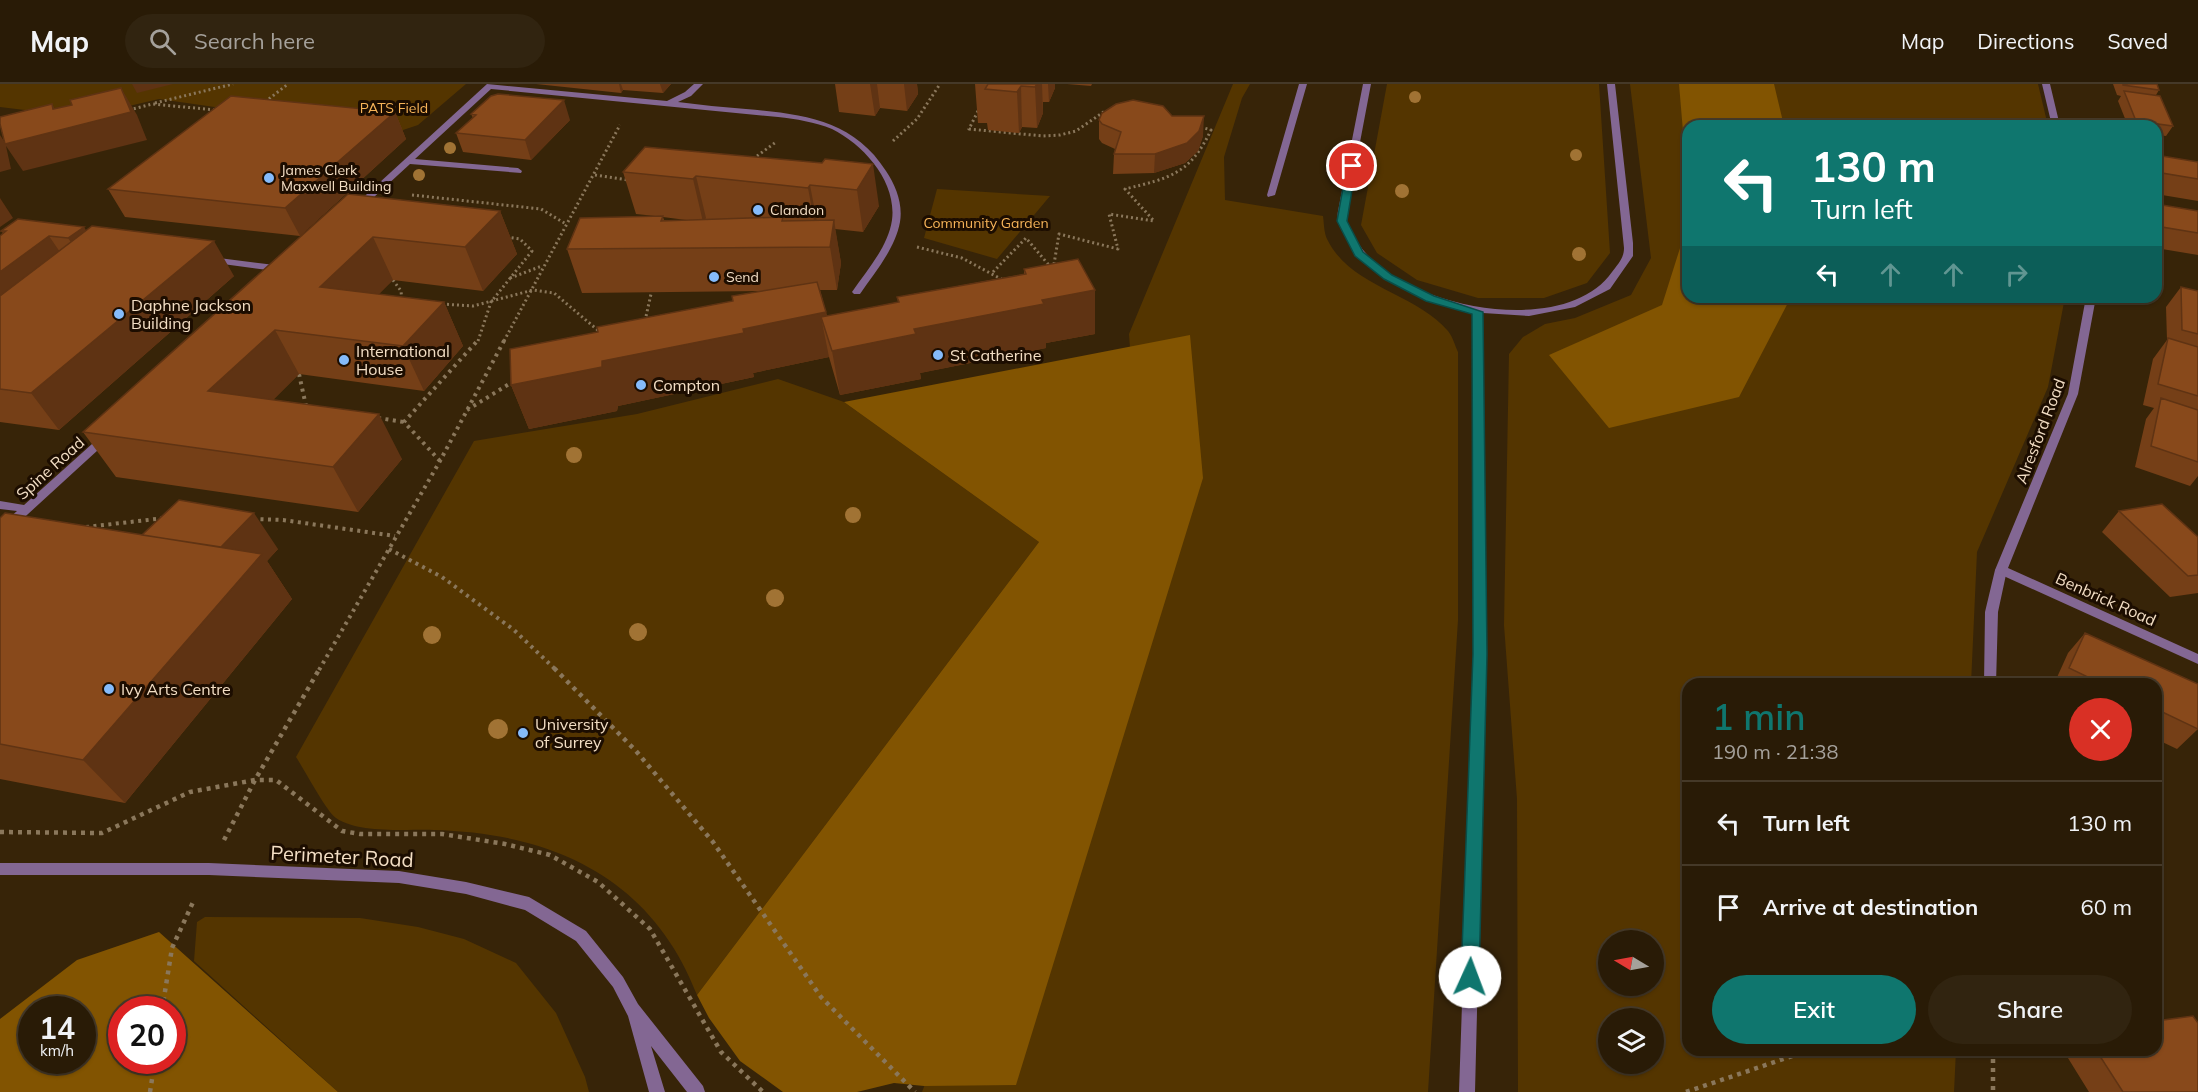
<!DOCTYPE html>
<html lang="en">
<head>
<meta charset="utf-8">
<style>
  :root { --surface:#291b06; --page:#312410; --text:#f1f3f6; --muted:#a5a19b; --line:#453928; --accent:#0f766e }
  body { margin:0; font-family:Mulish,sans-serif; background:var(--page); color:var(--text); height:100vh; display:flex; flex-direction:column; font-size:22px; white-space:nowrap }
  * { box-sizing:border-box; margin:0 }
  p { font-size:20px; color:var(--muted) }
  .icon { flex:none; width:33px; height:33px; fill:none; stroke:currentColor; stroke-width:2; stroke-linecap:round; stroke-linejoin:round }
  .map { position:relative; flex:1; overflow:hidden }
  .panel { position:absolute; left:1682px; top:594px; width:480px; height:378px; display:flex; flex-direction:column; background:var(--surface); border-radius:18px; box-shadow:0 2px 4px #0004,0 0 0 2px var(--line) }
  .panel>* { flex:none }
  .guide { position:absolute; left:1682px; top:36px; width:480px; height:183px; border-radius:18px; box-shadow:0 2px 4px #0004,0 0 0 2px var(--line); background:#0f766e; color:#fff; overflow:hidden }
  .needle { width:39px; rotate:280deg }
  .buttons { position:absolute; left:1598px; top:846px; display:grid; gap:12px }
  .buttons a { display:grid; place-items:center; width:66px; height:66px; border-radius:50%; background:var(--surface); box-shadow:0 2px 4px #0004,0 0 0 2px var(--line); font-size:30px }
  .speed { position:absolute; left:18px; top:912px; display:flex; gap:12px; font-size:30px; font-weight:700; text-align:center }
  .speed>* { display:grid; place-content:center; width:78px; height:78px; border-radius:50%; background:var(--surface); box-shadow:0 2px 4px #0004,0 0 0 2px var(--line); line-height:1 }
  .speed small { font-size:15px; font-weight:400 }
  .speed .limit { border:9px solid #d22; background:#fff; color:#111 }
  .pin { position:absolute; display:grid; place-items:center; width:51px; height:51px; color:#fff; margin:-26px; border:3px solid #fff; border-radius:50%; box-shadow:0 2px 6px #0007 }
  .me { position:absolute; width:66px; margin:-33px; rotate:2deg; stroke-linejoin:round; filter:drop-shadow(0 0 4px #0008) }
  .turn { display:flex; align-items:center; gap:21px; height:126px; padding:0 30px; font-size:27px }
  .turn .icon { width:78px; height:78px; stroke-width:2.5 }
  .turn b { display:block; font-size:42px; line-height:51px }
  .lanes { display:flex; align-items:center; height:57px; padding:0 30px; background:#0003; justify-content:center; gap:30px; direction:ltr }
  .lanes .off { opacity:.35 }
  .round { display:grid; place-items:center; flex:none; width:63px; height:63px; border-radius:32px; background:var(--page) }
  .head { display:flex; align-items:center; justify-content:space-between; height:102px; padding:0 30px }
  h1 { font-size:36px; font-weight:600; line-height:45px; color:var(--accent) }
  .button { display:flex; gap:12px; margin-top:auto; padding:12px 30px }
  .button a { flex:1; height:69px; border-radius:36px; background:var(--accent); color:#fff; font-size:24px; font-weight:600; line-height:69px; text-align:center }
  .button a+a { background:var(--page); color:var(--text) }
  ul { padding:0; list-style:none }
  li { display:flex; align-items:center; gap:18px; height:84px; padding:0 30px; border-top:2px solid var(--line) }
  li div { flex:1 }
  li b { display:block; font-size:22px }
  li em { font-style:normal }
  header { display:flex; align-items:center; gap:36px; box-sizing:border-box; height:84px; padding:0 30px; background:var(--surface); border-bottom:2px solid var(--line) }
  header strong { font-size:28px }
  nav { display:flex; gap:33px; margin-inline-start:auto; font-size:21px }
  .search { width:420px; height:54px; background:var(--page); display:flex; align-items:center; gap:15px; box-sizing:border-box; padding:0 21px; border-radius:33px; color:var(--muted); font-size:22px }
  .map>svg:first-child { display:block }
</style>
</head>
<body>
<header>
<strong>Map</strong>
<div class="search"><svg class="icon" aria-label="search" viewBox="0 0 24 24"><circle cx="10" cy="10" r="6"/><path d="M15 15l6 6"/></svg>Search here</div>
<nav><a>Map</a><a>Directions</a><a>Saved</a></nav>
</header>
<div class="map">
<svg width="2198" height="1008" viewBox="0 0 2198 1008">
  <rect width="100%" height="100%" fill="#372408"/>
  <path fill="#543500" fill-rule="evenodd" d="M0 0H466L418 41 394 49 159 15 82 33 0 23Z
    M1233 0H1250L1242 14 1224 73 1225 116 1323 132C1324 139 1324 149 1327 155 1350 203 1416 209 1448 247 1453 253 1455 262 1458 268V536L1428 1008H922L941 959 1138 373 1129 250Z
    M1387 0H1599L1610 169 1587 199 1544 214H1478L1417 196 1377 169 1361 141Z
    M1630 0H2038L2048 42H1688V213H2065L2048 303 1977 468 1971 600H1688V966H1956L1954 1008H1518L1517 715 1504 541 1509 270 1523 253 1545 240 1575 234 1631 211 1651 174ZM1608 856H1653V902H1608ZM1608 934H1653V980H1608Z
    M937 105 1050 112 997 175 924 154Z
    M778 295 844 318 1039 458 697 911C652 794 553 749 434 746 407 745 359 750 336 734 326 727 304 685 296 673L474 357 637 330Z
    M205 833 360 834 418 843 464 855 516 879 556 929 585 993 589 1008H338L194 877 197 838Z"/>
  <path fill="#825401" fill-rule="evenodd" d="M1679 0H1774L1784 42H1688L1687 95Z
    M1687 142 1688 213H1791L1739 313 1609 344 1549 271 1662 221Z
    M1190 251 1203 394 1016 1001 924 1002 894 999 857 1008H783L740 977 709 934 697 911 1039 458 844 318Z
    M159 848 338 1008H0V935L77 876ZM32 926H82V976H32ZM122 926H172V976H122Z"/>
  <g fill="none" stroke-linecap="round" stroke-linejoin="round">
    <path stroke="#8a775b" stroke-width="3" stroke-dasharray="2 3" stroke-linecap="butt" d="M265 18 288 0
      M155 19 233 0
      M129 26 152 20 216 26
      M978 27 969 45 1043 52 1060 51 1076 47 1105 27
      M893 57 917 35 940 0
      M753 75 776 58
      M595 91 628 96
      M412 111 541 125 566 140
      M917 163 962 174 1003 196
      M993 188 1026 154 1053 186 1059 150 1118 165 1109 130 1154 137 1125 105C1170 94 1190 90 1211 46L1201 43
      M510 194 542 182
      M393 196 401 207 402 217
      M442 220 473 222 533 206 554 209 600 248
      M645 237 651 210
      M478 257 491 218 532 167 520 155 506 153
      M504 257 620 41"/>
    <path stroke="#8a775b" stroke-width="4" stroke-dasharray="3 4.5" stroke-linecap="butt" d="M299 290 306 322
      M467 326 514 297
      M378 334 404 338
      M440 377 404 338 479 255
      M253 435 283 436 395 452
      M86 443 165 434
      M389 465 442 493 514 546 556 586
      M319 586 440 377 505 255"/>
    <path stroke="#8a775b" stroke-width="4.5" stroke-dasharray="4 5" stroke-linecap="butt" d="M554 584 636 667 713 758 821 913 915 1008
      M0 748 102 749 190 708 255 696H276L342 747 360 750H442L505 760 550 771 598 798 650 845 721 968 763 1008
      M224 756 255 696 320 584
      M162 926 172 864 194 816
      M1993 966V1008
      M150 1008 155 976
      M1686 1008 1810 966"/>
    <path fill="#836793" fill-rule="evenodd" d="M487 0 667 17 685 8 694 0H703L691 12 678 18C700 21 723 23 746 25 802 30 853 35 886 87 896 102 903 120 900 138 895 165 875 188 860 210H854L852 208C867 186 888 163 892 136 897 98 864 61 832 45 815 38 796 35 778 33L491 5 415 75 518 84 522 87 521 89 410 80 361 125H355V121Z
      M1299 0H1307L1275 111 1268 113 1267 111Z
      M1363 0H1371L1347 127C1345 139 1351 146 1357 157 1395 223 1564 257 1612 188 1618 180 1624 174 1624 164L1607 0H1615L1633 159V172L1610 205 1575 223 1529 232 1483 229 1486 570 1475 1008H1459L1474 570V227C1427 216 1373 201 1348 157 1342 147 1336 139 1338 127Z
      M211 173 283 182 288 185 283 188 208 178V174Z
      M106 350 110 351 111 353 110 355 4 452 0 453V442L17 427 0 425V417L24 421 102 351Z
      M2001 482 2007 486 1998 528 1996 600H1984L1985 528 1995 486Z"/>
    <path fill="#836793" fill-rule="evenodd" d="M2042 0H2050L2060 42H2052Z
      M2086 213H2096L2078 310 2008 484 2198 570V580L1997 489 1995 486 2068 310Z
      M0 779H209L399 787 466 798 529 813 586 847 623 893 638 920 703 1002 705 1008H687L651 962 665 1008H649L628 932 613 903 576 857 525 826 466 810 399 799 209 791H0Z"/>
  </g>
  <g fill="#a17334">
    <circle cx="1415" cy="13" r="6"/>
    <circle cx="450" cy="64" r="6"/>
    <circle cx="1576" cy="71" r="6"/>
    <circle cx="419" cy="91" r="6"/>
    <circle cx="1402" cy="107" r="7"/>
    <circle cx="1579" cy="170" r="7"/>
    <circle cx="574" cy="371" r="8"/>
    <circle cx="853" cy="431" r="8"/>
    <circle cx="775" cy="514" r="9"/>
    <circle cx="638" cy="548" r="9"/>
    <circle cx="432" cy="551" r="9"/>
    <circle cx="498" cy="645" r="10"/>
  </g>
  <path fill="#753f17" fill-rule="evenodd" d="M536 0H671L663 9 623 6 621 9Z
    M835 0H917L918 10 907 27 880 24 875 32 839 28Z
    M975 0H1055V4L1049 18H1043V29L1037 44 1022 43 1019 49 988 46 987 39H978Z
    M1067 0H1092L1091 2Z
    M2113 0H2157L2159 6 2156 11 2173 42 2166 52 2156 51V42H2128L2118 17 2121 12 2117 11Z
    M395 28 406 55 300 152 125 133 108 105Z
    M471 30 570 36 531 76 463 68 456 49 473 34Z
    M1172 32 1203 52 1198 67 1185 79 1154 89 1113 90 1114 70 1115 65 1102 59 1099 55V36Z
    M2156 71 2198 78V117L2156 110Z
    M822 79 879 122 863 148 835 145 841 179 837 206H820L827 232 898 218 897 213 1024 190V185L1095 206V250L1046 259V264L920 289 921 295 840 311 829 273 753 289 754 293 618 322 617 327 529 345 511 301 598 248 733 217 762 207 582 209 567 165 655 132 636 130 623 88ZM663 133 686 136H664Z
    M348 110 500 127 517 170 483 207 393 196 378 210 444 218 463 262 424 307 299 290 273 316 402 375 358 428 116 393 83 348Z
    M2156 120 2198 127V171L2156 164Z
    M1 147H86L234 192 59 346 0 338V152L3 149Z
    M2181 203 2198 207V392L2190 402 2135 383 2146 335 2154 324 2143 321 2153 275 2167 256 2166 223Z
    M2119 427 2198 453V509L2170 513 2102 448Z
    M0 434 142 451 278 465 267 477 292 515 125 719 0 695Z
    M2085 549 2198 600V645L2177 665 2156 655V600H2054L2068 569Z
    M2063 966H2156L2198 1008H2089Z"/>
  <path fill="#5f3313" d="M132 0H173L137 9Z
    M619 0H621L623 6 621 9Z
    M660 0H671L663 9Z
    M870 0H877L880 24 875 32Z
    M904 0H917L918 10 907 27Z
    M1037 0H1042L1043 29 1037 44 1035 3Z
    M1048 0H1055V4L1049 18Z
    M1021 2 1022 43 1019 49 1017 8Z
    M121 4 137 31 147 56 23 87 6 62 11 85 0 88V51L6 60 53 25 52 20 66 44Z
    M564 16 570 36 531 76 525 56Z
    M395 28 406 55 300 152 285 124Z
    M1204 32 1203 52 1198 67 1185 79 1154 89 1155 70Z
    M873 80 879 122 863 148 857 106Z
    M696 92 706 134 703 138 693 95Z
    M810 101 818 143 816 147 808 104Z
    M0 114 13 134 0 143Z
    M500 127 517 170 483 207 465 163Z
    M834 136 841 179 837 206 830 163Z
    M84 143 106 178 92 189 68 154Z
    M49 152 73 187 0 244V188Z
    M373 153 393 196 343 247 320 203Z
    M214 157 234 192 59 346 31 309Z
    M1095 206V250L1046 259V264L920 289 921 295 840 311 832 267 821 233 829 273 753 289 743 245 826 228 833 266 914 245 1042 216Z
    M444 218 463 262 424 307 403 262Z
    M275 246 299 290 236 352 208 307Z
    M744 249 754 293 618 322 617 327 529 345 511 301 602 277Z
    M379 330 402 375 358 428 333 383Z
    M254 429 278 465 267 477 292 515 125 719 83 676 214 470Z"/>
  <path fill="#88491b" stroke="#5f3313" stroke-width="1.5" d="M988 0H1037L1035 3 1021 2 1017 8 985 5Z
    M2123 0H2157L2159 6 2123 1Z
    M121 4 131 28 5 60 0 40V33L52 20 53 25 72 21 70 16Z
    M2124 7 2160 12 2173 42 2136 37Z
    M498 10 564 16 525 56 456 49 476 31 471 30 491 12Z
    M231 12 395 28 285 124 108 105Z
    M1133 16 1163 22 1172 32H1204L1199 47 1187 59 1155 70H1114L1121 48 1102 40 1099 36 1102 29 1116 20Z
    M645 63 822 79 825 75 873 80 857 106 810 101 808 104 696 92 693 95 623 88Z
    M2156 71 2198 78V95L2156 88Z
    M348 110 500 127 465 163 373 153 320 203 444 218 403 262 275 246 208 307 379 330 333 383 83 348Z
    M2156 120 2198 127V149L2156 142Z
    M663 132 661 137 783 133 782 137 834 136 830 163 567 165 580 134Z
    M18 135 84 143 68 154 49 152 0 188V152L6 147H1Z
    M92 142 214 157 31 309 0 305V212Z
    M1078 175 1095 206 1042 216 1044 220 914 245 916 250 832 267 821 233 899 218 897 213 1026 190 1024 185Z
    M817 198 826 228 743 245 744 249 602 277V283L511 301 510 265 598 248 597 243 733 217 732 212Z
    M2181 203 2198 207V250L2182 246Z
    M2168 254 2198 263V312L2158 300Z
    M2161 314 2198 326V378L2151 362Z
    M179 416 254 429 221 463 142 451Z
    M2162 420 2198 453V491L2188 492 2119 427Z
    M5 429 262 470 83 676 0 660V434Z
    M2085 549 2198 600V645L2156 625V600H2102L2069 584Z
    M2193 932 2198 939V1008H2123L2096 966H2156V937Z"/>
  <path fill="#0f766e" stroke="#0a4d48" stroke-width="1.5" d="M1352 79 1356 82 1347 137 1363 168 1392 191 1434 212 1483 228 1487 570 1479 893 1476 898 1470 901 1464 898 1461 893 1473 570 1472 230 1426 217 1384 195 1355 172 1337 137 1347 82Z"/>
  <g fill="#85bbfb" stroke="#1c0d00" stroke-width="2">
    <circle cx="269" cy="94" r="6"/>
    <circle cx="758" cy="126" r="6"/>
    <circle cx="714" cy="193" r="6"/>
    <circle cx="119" cy="230" r="6"/>
    <circle cx="938" cy="271" r="6"/>
    <circle cx="344" cy="276" r="6"/>
    <circle cx="641" cy="301" r="6"/>
    <circle cx="109" cy="605" r="6"/>
    <circle cx="523" cy="649" r="6"/>
  </g>
  <g text-anchor="middle" dominant-baseline="central" stroke-width="6" stroke-linejoin="round" paint-order="stroke">
    <g font-size="14" fill="#f7b458" stroke="#1c0d00">
      <text x="394" y="24">PATS Field</text>
      <text x="986" y="139">Community Garden</text>
    </g>
    <g font-size="14" fill="#f3dec4" stroke="#1c0d00" text-anchor="start">
      <text x="281" y="86">James Clerk<tspan x="281" dy="16">Maxwell Building</tspan></text>
      <text x="770" y="126">Clandon</text>
      <text x="726" y="193">Send</text>
    </g>
    <g font-size="16" fill="#f3dec4" stroke="#1c0d00" text-anchor="start">
      <text x="131" y="221">Daphne Jackson<tspan x="131" dy="18">Building</tspan></text>
      <text x="356" y="267">International<tspan x="356" dy="18">House</tspan></text>
      <text x="950" y="271">St Catherine</text>
      <text x="653" y="301">Compton</text>
      <text x="121" y="605">Ivy Arts Centre</text>
      <text x="535" y="640">University<tspan x="535" dy="18">of Surrey</tspan></text>
    </g>
    <g font-size="16" fill="#f3dec4" stroke="#1c0d00">
      <text transform="translate(2040 347) rotate(-69)">Alresford Road</text>
      <text transform="translate(50 384) rotate(-42)">Spine Road</text>
      <text transform="translate(2106 515) rotate(24)">Benbrick Road</text>
    </g>
    <g font-size="20" fill="#f3dec4" stroke="#1c0d00">
      <text transform="translate(342 772) rotate(3)">Perimeter Road</text>
    </g>
  </g>
</svg>
<div class="buttons">
<a><svg class="needle" viewBox="-14 -14 28 28"><path d="M0-13l5 13h-10z" fill="#e53935"/><path d="M0 13l5-13h-10z" fill="#a5a19b"/></svg></a>
<a><svg class="icon" aria-label="layers" viewBox="0 0 24 24"><path d="M12 4l9 5-9 5-9-5zM3 14l9 5 9-5"/></svg></a>
</div>
<div class="speed"><div>14<small>km/h</small></div><div class="limit">20</div></div>
<div class="pin" style="left:1352px;top:82px;background:#d93025"><svg class="icon" aria-label="arrive" viewBox="0 0 24 24"><path d="M6 21V4h12l-3 4 3 4H6"/></svg></div>
<svg class="me" style="left:1470px;top:893px" viewBox="-20 -20 40 40"><circle r="19" fill="#fff"/><path d="M0-13L10 11 0 6-10 11z" fill="#0f766e"/></svg>
<div class="guide">
<div class="turn"><svg class="icon" aria-label="left" viewBox="0 0 24 24"><path d="M17 20v-9H6M10 6l-5 5 5 5"/></svg><div><b>130 m</b>Turn left</div></div>
<div class="lanes"><svg class="icon" aria-label="left" viewBox="0 0 24 24"><path d="M17 20v-9H6M10 6l-5 5 5 5"/></svg><svg class="icon off" aria-label="ahead" viewBox="0 0 24 24"><path d="M12 20V5M6 11l6-6 6 6"/></svg><svg class="icon off" aria-label="ahead" viewBox="0 0 24 24"><path d="M12 20V5M6 11l6-6 6 6"/></svg><svg class="icon off" aria-label="right" viewBox="0 0 24 24"><path d="M7 20v-9h11M14 6l5 5-5 5"/></svg></div>
</div>
<section class="panel">
<div class="head"><div><h1>1 min</h1><p>190 m · 21:38</p></div><a class="round" style="background:#d93025;color:#fff"><svg class="icon" aria-label="close" viewBox="0 0 24 24"><path d="M6 6l12 12M18 6L6 18"/></svg></a></div>
<ul>
<li><svg class="icon" aria-label="left" viewBox="0 0 24 24"><path d="M17 20v-9H6M10 6l-5 5 5 5"/></svg><div><b>Turn left</b></div><em>130 m</em></li>
<li><svg class="icon" aria-label="arrive" viewBox="0 0 24 24"><path d="M6 21V4h12l-3 4 3 4H6"/></svg><div><b>Arrive at destination</b></div><em>60 m</em></li>
</ul>
<div class="button"><a>Exit</a><a>Share</a></div>
</section>
</div>
</body>
</html>
